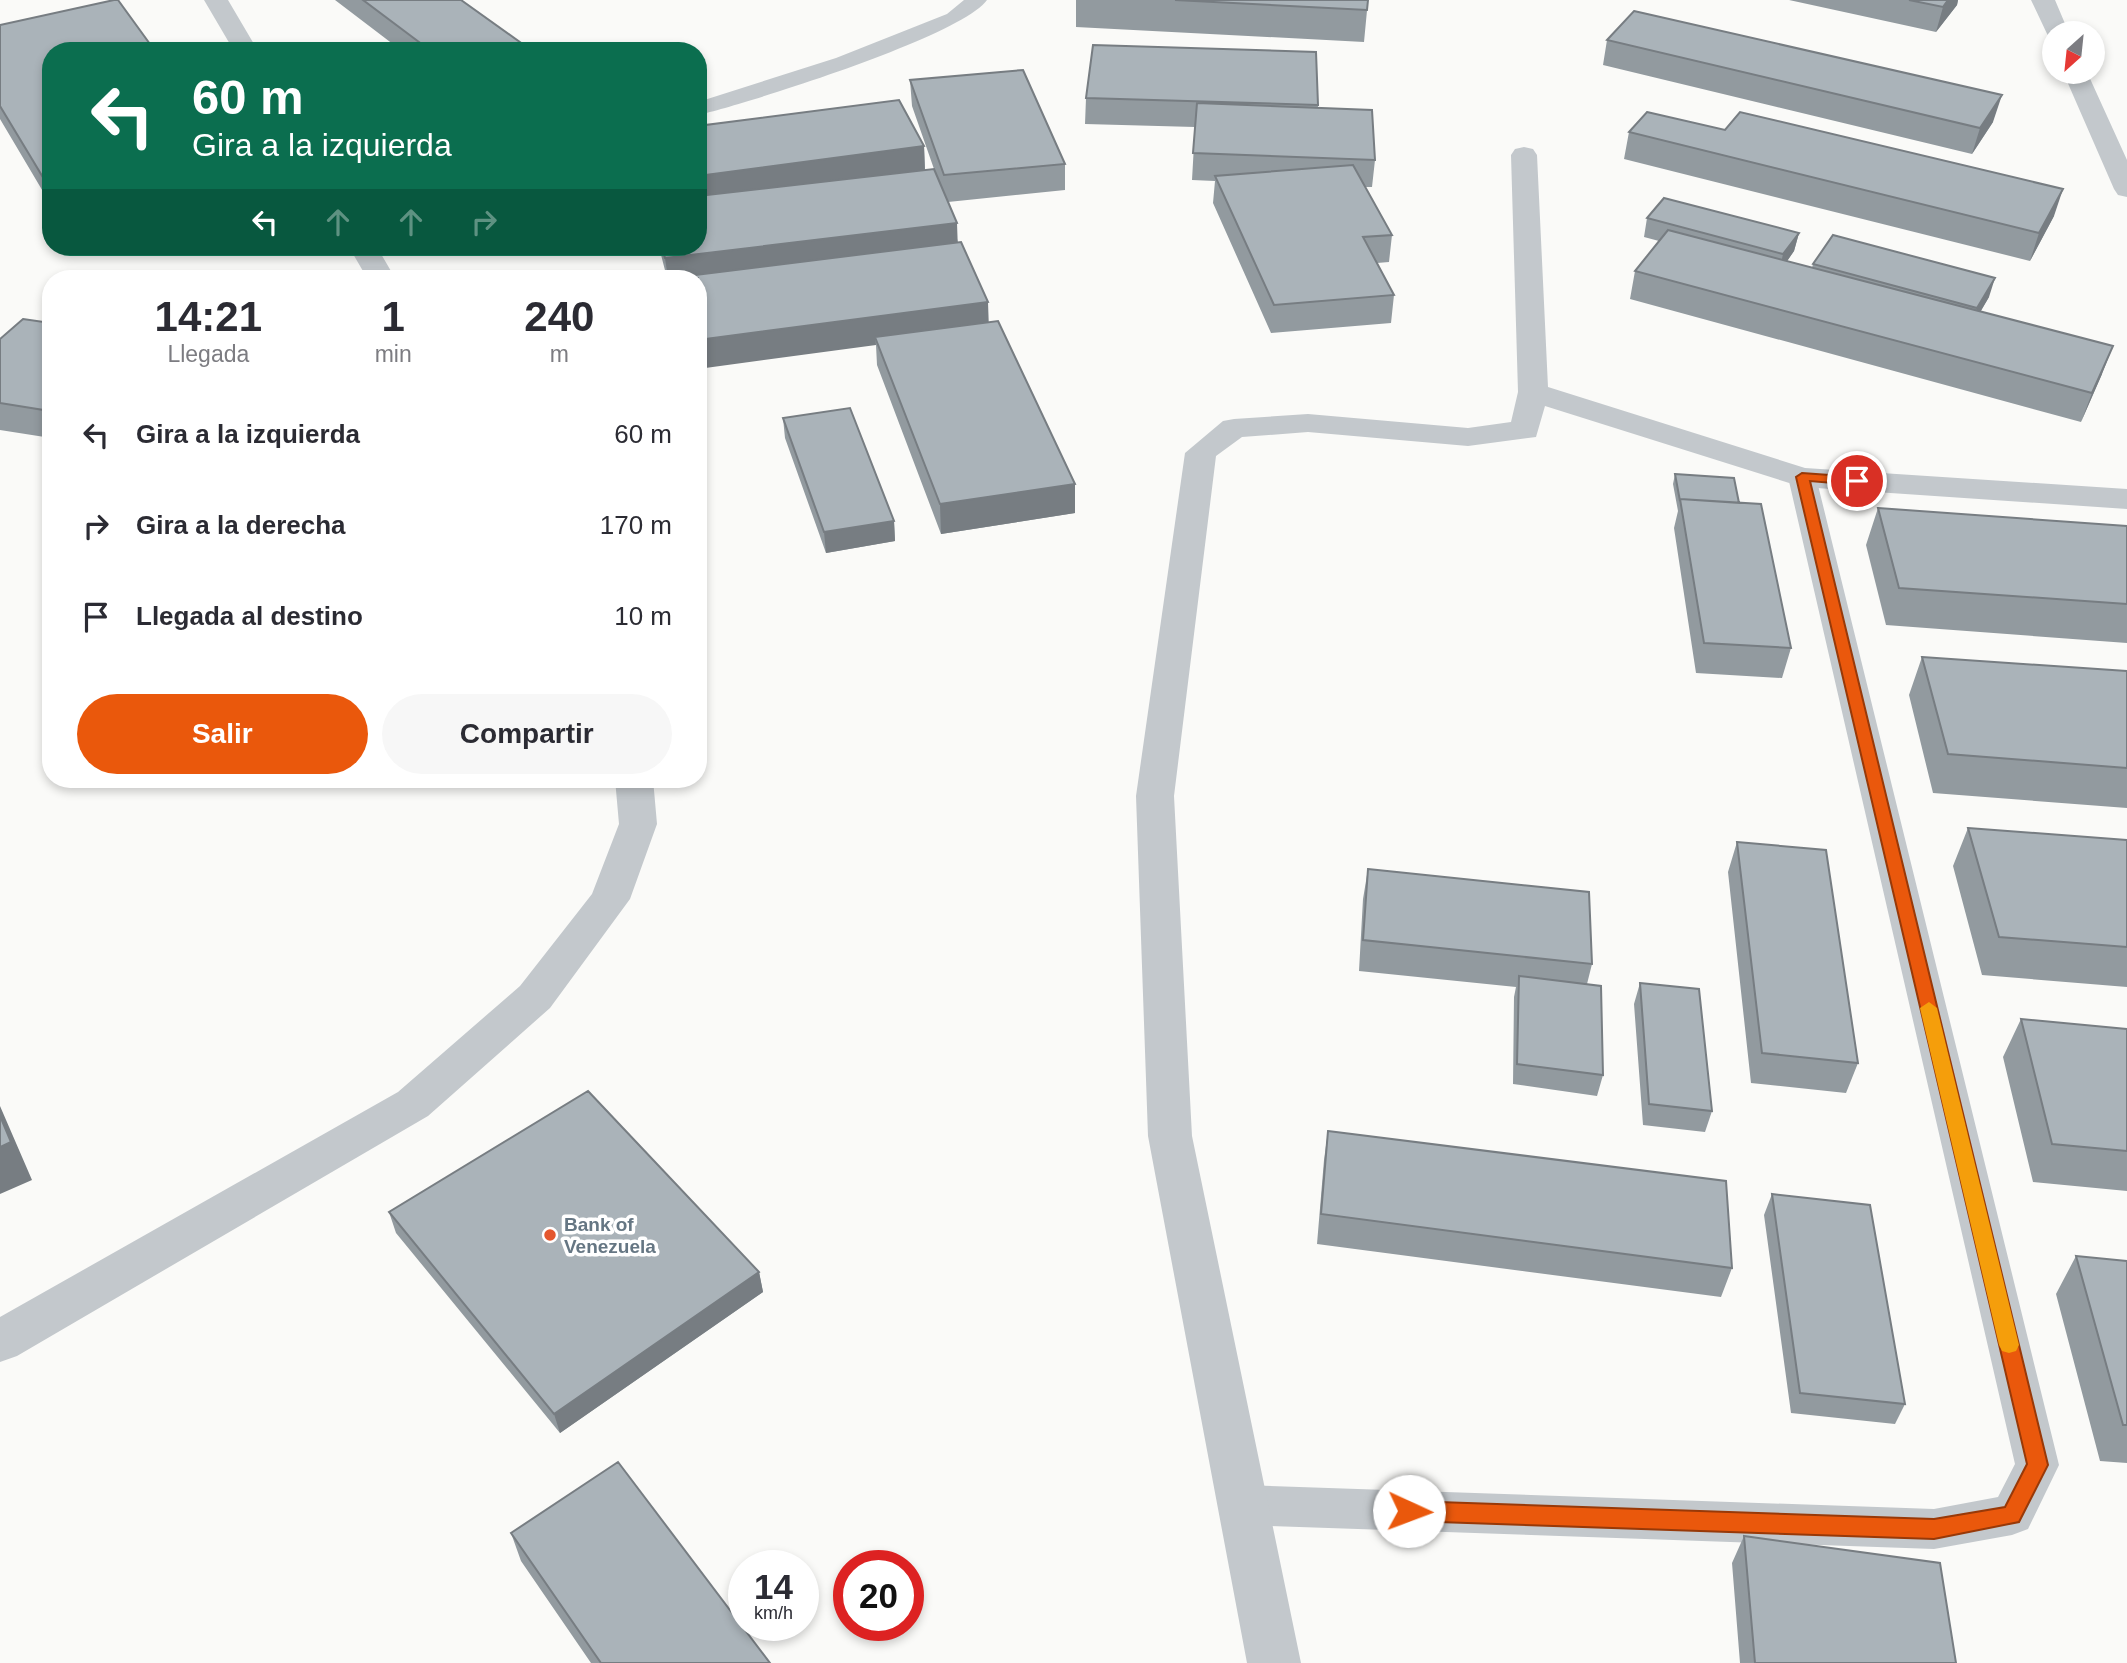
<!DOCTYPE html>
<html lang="es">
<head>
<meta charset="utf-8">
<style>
  :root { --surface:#fff; --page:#f7f7f7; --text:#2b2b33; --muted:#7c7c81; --accent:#ea580c }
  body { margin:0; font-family:Arial,sans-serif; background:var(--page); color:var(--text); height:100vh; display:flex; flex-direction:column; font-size:26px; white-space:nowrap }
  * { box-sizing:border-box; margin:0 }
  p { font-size:23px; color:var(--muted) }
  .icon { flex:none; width:38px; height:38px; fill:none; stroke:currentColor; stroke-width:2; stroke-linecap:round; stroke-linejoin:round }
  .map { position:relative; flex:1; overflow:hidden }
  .panel { position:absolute; left:42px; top:270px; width:665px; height:518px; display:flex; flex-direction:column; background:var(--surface); border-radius:28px; box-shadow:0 4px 10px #0003 }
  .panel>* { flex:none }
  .banner { position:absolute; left:42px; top:42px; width:665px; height:214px; border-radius:28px; box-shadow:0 4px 10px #0003; background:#0b6e4f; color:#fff; overflow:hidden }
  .needle { width:46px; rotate:207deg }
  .tools { position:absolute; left:2042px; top:21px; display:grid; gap:14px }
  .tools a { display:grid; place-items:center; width:63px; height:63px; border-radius:50%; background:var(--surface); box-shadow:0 4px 10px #0003; font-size:35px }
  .speed { position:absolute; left:728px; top:1550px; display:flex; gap:14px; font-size:35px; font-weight:700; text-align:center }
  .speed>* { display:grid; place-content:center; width:91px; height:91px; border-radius:50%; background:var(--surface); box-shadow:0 4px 10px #0003; line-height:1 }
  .speed small { font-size:18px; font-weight:400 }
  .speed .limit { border:10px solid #d22; background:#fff; color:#111 }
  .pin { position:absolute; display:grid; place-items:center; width:60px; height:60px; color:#fff; margin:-30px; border:4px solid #fff; border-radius:50%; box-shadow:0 2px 7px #0007 }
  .me { position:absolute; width:77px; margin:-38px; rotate:92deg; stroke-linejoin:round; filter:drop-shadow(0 0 5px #0008) }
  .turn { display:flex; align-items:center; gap:24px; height:147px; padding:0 35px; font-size:32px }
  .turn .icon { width:91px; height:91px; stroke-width:2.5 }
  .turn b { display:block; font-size:49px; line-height:60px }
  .lanes { display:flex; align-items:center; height:66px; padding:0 35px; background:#0003; justify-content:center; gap:35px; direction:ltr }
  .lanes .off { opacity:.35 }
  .eta { display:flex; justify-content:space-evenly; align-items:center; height:119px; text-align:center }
  .eta b { font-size:42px; font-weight:700; line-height:49px }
  .cta { display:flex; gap:14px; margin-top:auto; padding:14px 35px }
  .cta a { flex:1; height:80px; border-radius:42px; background:var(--accent); color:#fff; font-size:28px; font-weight:700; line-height:80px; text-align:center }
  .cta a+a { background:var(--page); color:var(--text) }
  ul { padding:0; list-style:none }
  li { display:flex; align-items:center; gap:21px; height:91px; padding:0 35px }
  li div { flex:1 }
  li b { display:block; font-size:26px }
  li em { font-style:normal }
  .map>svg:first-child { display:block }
</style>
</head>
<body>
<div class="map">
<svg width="2127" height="1663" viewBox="0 0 2127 1663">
  <rect width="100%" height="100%" fill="#fafaf8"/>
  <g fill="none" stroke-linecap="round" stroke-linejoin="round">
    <path fill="#c3c8cc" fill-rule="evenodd" d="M964 0H987C962 36 749 103 698 115V102L836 58 947 14Z
      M1802 469 1812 471 1816 477 2059 1465 2028 1529 2012 1535 1934 1549 1243 1525 1227 1519 1221 1505 1227 1491 1243 1485 1934 1509 1998 1497 2015 1464 1788 477 1792 471Z"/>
    <path fill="#c3c8cc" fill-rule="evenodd" d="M204 0H228L258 51H234Z
      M2031 0H2055L2069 33H2054V40L2049 38Z
      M2063 72H2087L2127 160V197L2118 195 2114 189Z
      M1524 147 1533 149 1537 155 1548 387 1805 468 2127 489V509L1802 487 1545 406 1536 437 1468 446 1308 432 1242 437 1216 456 1174 796 1192 1136 1301 1663H1247L1148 1136 1136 796 1185 453 1223 421 1234 419 1308 414 1468 428 1511 422 1518 392 1511 155 1515 149Z
      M349 247H377L395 278H367Z
      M615 779H653L657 824 630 899 550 1008 428 1116 17 1356 0 1362V1317L398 1092 520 986 592 894 619 824Z"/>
  </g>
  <path fill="#929a9f" d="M335 0H461L532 51H402Z
    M1076 0H1368L1364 42 1076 27Z
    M1789 0H1958L1957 5 1936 32Z
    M0 25 51 51V205L0 119Z
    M1607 40 1993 122 1972 154 1603 65Z
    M1316 52 1318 108 1375 160 1372 187H1365L1392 235 1389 262 1377 263 1394 295 1391 323 1271 333 1213 203 1215 181 1192 180 1195 127 1085 124 1086 98Z
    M910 80 1065 164V190L948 202 958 243 988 322 1075 513 941 534 877 365 876 345 667 278 659 247H698L924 146 925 170 934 169 912 106Z
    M1629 132 2054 216 2030 261 1624 159Z
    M1647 218 1799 233 1794 251 1787 261 1812 268 1813 264 1989 297 1980 312 2102 374 2081 422 1630 299 1635 271 1659 241 1644 237Z
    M51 323V438L0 430V339Z
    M783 418 894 521 895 541 826 553 785 438Z
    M1675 474 1739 503 1791 648 1782 678 1696 673 1674 528 1678 511 1673 484Z
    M1878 508 2127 526V643L1886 625 1866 545Z
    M1922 657 2127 671V808L1933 793 1909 695Z
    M1968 828 2127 840V987L1982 975 1953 866Z
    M1737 842 1858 1063 1846 1093 1751 1083 1728 872Z
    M1368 869 1592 964 1587 984 1603 1075 1597 1096 1513 1084 1514 997 1516 987 1359 971 1363 899Z
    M1640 983 1712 1111 1705 1132 1643 1125 1634 1004Z
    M2021 1019 2127 1029V1191L2033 1182 2003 1057Z
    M1328 1131 1732 1268 1721 1297 1317 1244 1324 1160Z
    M1772 1194 1905 1404 1895 1424 1791 1413 1764 1215Z
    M389 1212 759 1272 763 1292 560 1433 396 1233Z
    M2076 1256 2127 1261V1463L2100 1461 2056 1294Z
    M511 1533 770 1663H591L521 1561Z
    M1744 1536 1956 1663H1740L1732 1563Z"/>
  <path fill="#777d82" d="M1948 0H1958L1957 5 1936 32 1943 7Z
    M2002 95 1993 122 1972 154 1980 128Z
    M924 146 925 173 698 204V176Z
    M51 177V199L44 179Z
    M2063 189 2054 216 2030 261 2039 233Z
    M957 223 958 251 668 278 665 258Z
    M1799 233 1794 251 1779 273 1783 254Z
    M1995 278 1989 297 1971 328 1977 308Z
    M988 302 989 330 875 337 876 345 698 369V340Z
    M2113 346 2102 374 2081 422 2092 393Z
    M1075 484V513L941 534 940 504Z
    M894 521 895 541 826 553 824 532Z
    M0 1106 32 1180 0 1194Z
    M759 1272 763 1292 560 1433 554 1414Z"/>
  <path fill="#aab3b9" stroke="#777d82" stroke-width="2" d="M114 0H118L155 51H51V177L44 179 0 106V25Z
    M363 0H461L531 50 431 51Z
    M1175 0H1368L1367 10Z
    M1909 0H1948L1943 7Z
    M1634 11 2002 95 1980 128 1607 40Z
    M1093 45 1316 52 1318 105 1086 98Z
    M1023 70 1065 164 944 175 910 80Z
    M899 100 924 146 698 176V126Z
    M1197 103 1372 110 1375 160 1193 153Z
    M1647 112 1725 130 1740 112 2063 189 2039 233 1629 132Z
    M1353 165 1392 235 1363 237 1394 295 1274 305 1215 176Z
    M934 169 957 223 665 258 662 247H698V196Z
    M1664 198 1799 233 1783 254 1647 218Z
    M1668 230 2113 346 2092 393 1635 271Z
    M1833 235 1995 278 1977 308 1813 264Z
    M961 242 988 302 698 340V278H671Z
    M23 319 51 323 50 411 0 403V339Z
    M998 321 1075 484 940 504 875 337Z
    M850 408 894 521 824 532 783 418Z
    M1675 474 1734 478 1739 503 1680 499V501Z
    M1680 499 1761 504 1791 648 1704 643Z
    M1878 508 2127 526V604L1899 588Z
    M1922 657 2127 671V768L1948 754Z
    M1968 828 2127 840V947L1999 937Z
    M1737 842 1826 850 1858 1063 1762 1053Z
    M1368 869 1589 892 1592 964 1363 940Z
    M1519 976 1601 986 1603 1075 1517 1064Z
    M1640 983 1699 989 1712 1111 1649 1104Z
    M2021 1019 2127 1029V1151L2052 1144Z
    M588 1091 759 1272 554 1414 389 1212Z
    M0 1116 11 1142 0 1147Z
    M1328 1131 1726 1181 1732 1268 1321 1214Z
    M1772 1194 1870 1205 1905 1404 1800 1393Z
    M2076 1256 2127 1261V1425H2123Z
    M618 1462 770 1663H601L511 1533Z
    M1744 1536 1940 1563 1956 1663H1755Z"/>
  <path fill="#ea580c" stroke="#983908" stroke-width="2" d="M1802 473 1857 477 1863 481 1857 485 1810 481 2048 1465 2019 1522 1934 1539 1409 1521 1401 1518 1398 1511 1401 1504 1409 1501 1934 1519 2005 1507 2027 1464 1796 477Z"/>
  <path fill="#f59e0b" d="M1929 1002 1937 1008 2019 1345 2016 1351 2009 1353 2002 1351 1999 1345 1920 1008Z"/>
  <circle fill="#e4572e" stroke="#fff" stroke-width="2.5" cx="550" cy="1235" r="7"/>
  <g text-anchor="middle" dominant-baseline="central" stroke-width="7" stroke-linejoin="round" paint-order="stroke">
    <g font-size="19" font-weight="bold" fill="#657683" stroke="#fff" text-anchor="start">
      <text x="564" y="1224">Bank of<tspan x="564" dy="22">Venezuela</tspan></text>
    </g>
  </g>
</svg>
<div class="tools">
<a><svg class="needle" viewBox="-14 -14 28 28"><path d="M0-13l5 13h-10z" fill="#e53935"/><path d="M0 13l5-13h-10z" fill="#7c7c81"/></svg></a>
</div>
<div class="speed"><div>14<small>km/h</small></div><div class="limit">20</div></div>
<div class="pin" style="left:1857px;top:481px;background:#d93025"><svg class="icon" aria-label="arrive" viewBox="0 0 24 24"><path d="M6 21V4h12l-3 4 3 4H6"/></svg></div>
<svg class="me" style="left:1409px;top:1511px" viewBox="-20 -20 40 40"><circle r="19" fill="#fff"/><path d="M0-13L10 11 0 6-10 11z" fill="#ea580c"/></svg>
<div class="banner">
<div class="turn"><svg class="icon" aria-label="left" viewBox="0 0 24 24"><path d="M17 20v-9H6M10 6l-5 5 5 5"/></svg><div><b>60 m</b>Gira a la izquierda</div></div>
<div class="lanes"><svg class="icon" aria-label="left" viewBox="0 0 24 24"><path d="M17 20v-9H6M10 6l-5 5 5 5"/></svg><svg class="icon off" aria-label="ahead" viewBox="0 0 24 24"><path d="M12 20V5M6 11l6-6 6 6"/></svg><svg class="icon off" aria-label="ahead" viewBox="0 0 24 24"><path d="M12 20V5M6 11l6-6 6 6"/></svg><svg class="icon off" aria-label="right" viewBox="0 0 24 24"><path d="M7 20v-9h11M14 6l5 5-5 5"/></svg></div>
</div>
<section class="panel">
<div class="eta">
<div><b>14:21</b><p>Llegada</p></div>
<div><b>1</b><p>min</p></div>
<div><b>240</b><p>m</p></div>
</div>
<ul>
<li><svg class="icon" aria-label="left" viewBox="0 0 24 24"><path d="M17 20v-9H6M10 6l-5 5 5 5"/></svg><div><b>Gira a la izquierda</b></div><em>60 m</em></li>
<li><svg class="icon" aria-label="right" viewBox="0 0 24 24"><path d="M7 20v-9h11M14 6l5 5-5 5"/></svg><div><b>Gira a la derecha</b></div><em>170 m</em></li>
<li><svg class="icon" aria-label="arrive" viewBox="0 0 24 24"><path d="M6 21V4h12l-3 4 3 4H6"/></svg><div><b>Llegada al destino</b></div><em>10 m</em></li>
</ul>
<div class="cta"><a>Salir</a><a>Compartir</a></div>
</section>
</div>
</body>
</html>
